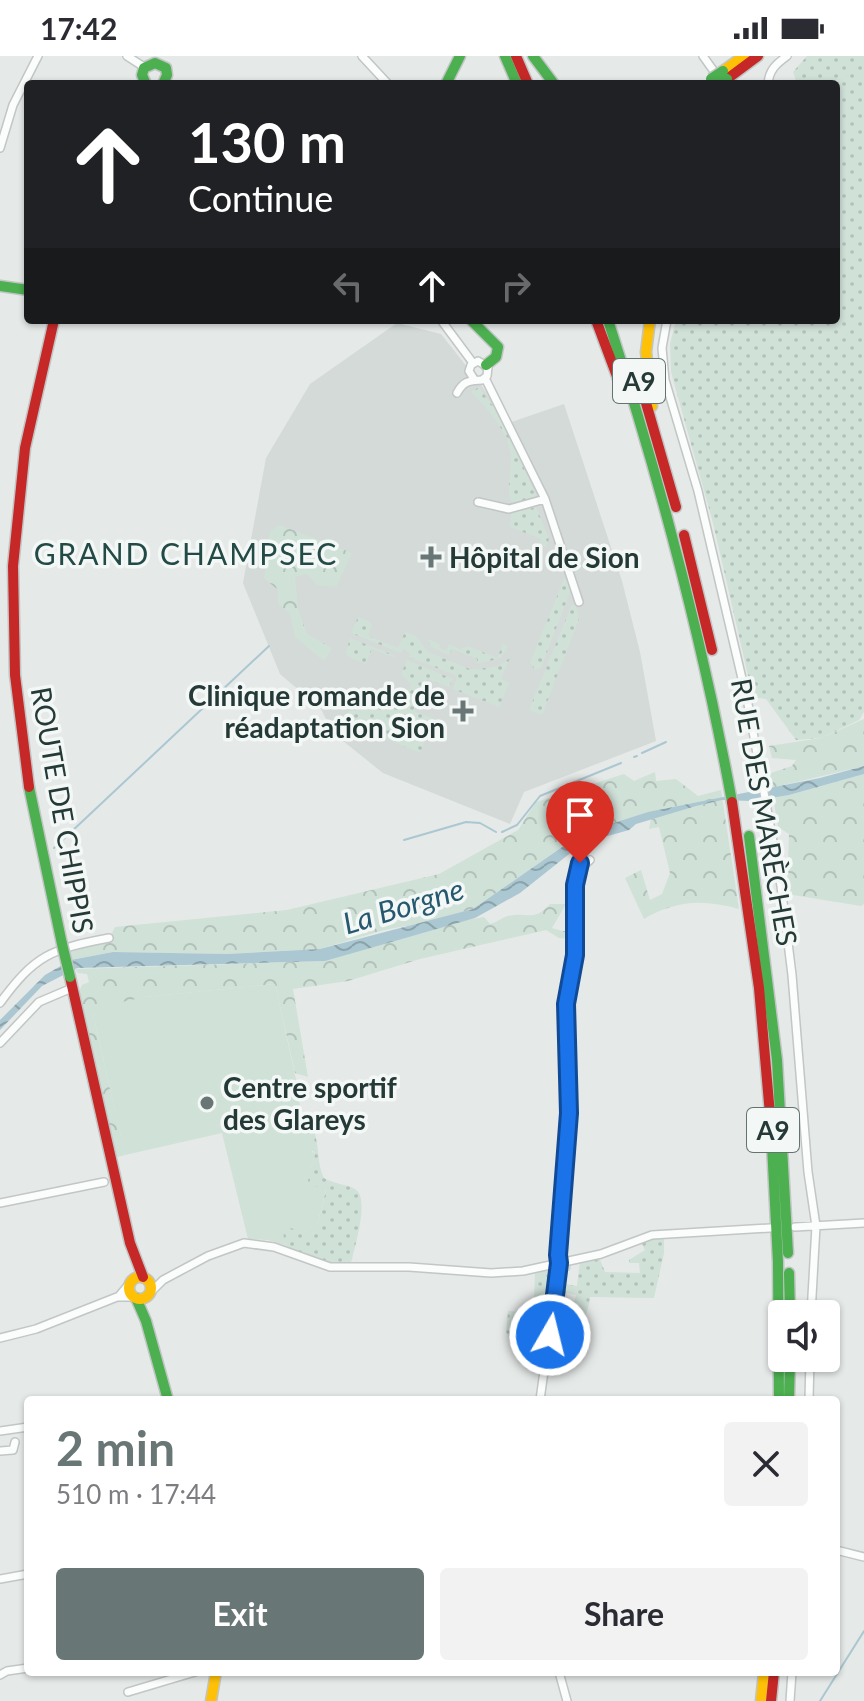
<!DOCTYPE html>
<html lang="en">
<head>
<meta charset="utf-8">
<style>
  :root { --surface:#fff; --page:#f2f2f3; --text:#2b2b33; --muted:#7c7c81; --accent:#687775 }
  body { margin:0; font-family:Lato,sans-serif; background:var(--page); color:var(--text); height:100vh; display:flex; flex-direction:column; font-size:30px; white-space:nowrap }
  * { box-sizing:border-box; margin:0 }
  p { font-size:26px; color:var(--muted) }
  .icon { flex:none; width:44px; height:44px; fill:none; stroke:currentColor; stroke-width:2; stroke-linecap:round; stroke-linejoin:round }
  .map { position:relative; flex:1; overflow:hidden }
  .drawer { position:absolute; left:24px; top:1340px; width:816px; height:280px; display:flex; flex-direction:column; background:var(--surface); border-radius:8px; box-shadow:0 2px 6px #0004 }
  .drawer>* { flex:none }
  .guide { position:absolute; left:24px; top:24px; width:816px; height:244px; border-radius:8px; box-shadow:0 2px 6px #0004; background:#202124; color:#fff; overflow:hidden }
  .fabs { position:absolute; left:768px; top:1244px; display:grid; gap:16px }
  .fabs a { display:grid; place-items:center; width:72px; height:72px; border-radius:8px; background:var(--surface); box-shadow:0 2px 6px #0004; font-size:40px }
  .pin { position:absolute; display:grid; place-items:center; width:68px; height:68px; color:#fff; margin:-82px -34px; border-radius:50% 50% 50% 0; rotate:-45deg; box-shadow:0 0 8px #0007 }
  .pin .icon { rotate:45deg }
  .me { position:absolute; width:88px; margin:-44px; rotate:8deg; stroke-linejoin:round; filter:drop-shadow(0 0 6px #0008) }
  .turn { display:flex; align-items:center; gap:28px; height:168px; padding:0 32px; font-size:36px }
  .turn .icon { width:104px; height:104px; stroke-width:2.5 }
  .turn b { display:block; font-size:56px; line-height:68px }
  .lanes { display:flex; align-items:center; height:76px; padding:0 32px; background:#0003; justify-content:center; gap:40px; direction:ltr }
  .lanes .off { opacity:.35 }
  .round { display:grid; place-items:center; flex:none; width:84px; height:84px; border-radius:8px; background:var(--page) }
  .overview { display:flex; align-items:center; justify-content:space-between; height:136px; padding:0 32px }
  h1 { font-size:48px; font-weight:700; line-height:60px; color:var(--accent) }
  .cta { display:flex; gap:16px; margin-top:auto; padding:16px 32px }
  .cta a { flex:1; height:92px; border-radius:8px; background:var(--accent); color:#fff; font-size:32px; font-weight:700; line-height:92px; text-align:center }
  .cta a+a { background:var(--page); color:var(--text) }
  .status { display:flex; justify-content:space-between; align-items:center; height:56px; padding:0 40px; background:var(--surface); direction:ltr }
  .status svg { height:22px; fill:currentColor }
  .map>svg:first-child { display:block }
</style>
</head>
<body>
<div class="status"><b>17:42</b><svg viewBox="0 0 49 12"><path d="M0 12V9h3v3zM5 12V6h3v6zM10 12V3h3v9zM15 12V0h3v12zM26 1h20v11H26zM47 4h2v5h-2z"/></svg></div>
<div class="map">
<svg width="864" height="1645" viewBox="0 0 864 1645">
  <defs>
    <pattern id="grass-dots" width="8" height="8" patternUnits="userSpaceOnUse" patternTransform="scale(2)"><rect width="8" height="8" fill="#d0e1d8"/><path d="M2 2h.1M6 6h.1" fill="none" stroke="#b2c2ba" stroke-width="1.8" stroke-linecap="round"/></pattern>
    <pattern id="forest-crowns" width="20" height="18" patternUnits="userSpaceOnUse" patternTransform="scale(2)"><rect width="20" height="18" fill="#d0e1d8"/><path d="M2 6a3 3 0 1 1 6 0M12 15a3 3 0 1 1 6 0" fill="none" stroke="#b2c2ba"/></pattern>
    <pattern id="water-waves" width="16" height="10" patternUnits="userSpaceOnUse" patternTransform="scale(2)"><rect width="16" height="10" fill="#abc7d2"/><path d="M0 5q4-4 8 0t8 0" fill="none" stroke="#8ba3ab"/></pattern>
  </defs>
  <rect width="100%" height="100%" fill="#e5e9e8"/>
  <path fill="#d3dad8" d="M397 267 441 278 482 330 506 368 564 348 622 525 640 596 656 685 524 736 510 768 383 717 333 677 321 653 280 618 243 527 266 402 310 328Z"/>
  <path fill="url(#grass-dots)" d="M807 0H864V656L859 664 821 682 796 684 766 643 753 641 713 467 671 316 670 288 676 264H836V28H797L793 16Z
    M479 331 506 368 536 441 513 448C505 435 511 420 511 405 511 378 489 354 471 336Z
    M536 451 549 483 546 491 540 489 541 483 510 471 511 458Z
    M567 522 570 536 541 612 535 614 530 607 564 523Z
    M572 548 576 550 579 563 542 659 529 654Z
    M358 561 369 565 372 569 368 580 398 592 405 576 416 580 428 596 472 614 498 610 510 602 501 623 509 627 499 651 453 633 457 620 409 601 410 597 403 593 401 597 351 577Z
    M350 582 396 600 395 602 372 593 366 608 349 601 346 597Z
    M428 583 440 588 439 592 446 595 449 588 460 593 468 590 497 602 503 588 508 590 501 602 477 608V603L452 593 449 599 431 591Z
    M407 604 453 623 449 631 427 623 414 655 434 663 420 697 344 665 348 655 365 654 370 642C387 643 405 646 411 628L401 618Z
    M303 1062C323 1074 314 1103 324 1122 334 1128 346 1128 355 1133 370 1142 355 1189 352 1204L349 1208C325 1211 305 1200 285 1189L281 1169 315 1178 326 1134 307 1128 315 1097C307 1091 301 1073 303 1062Z
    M664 1181V1197L654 1242 590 1241C588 1258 581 1268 581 1286L552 1283 557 1253H573L572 1258 580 1259 582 1251 574 1248 576 1239 567 1237 566 1247 557 1248 563 1210 571 1208 570 1215H565L564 1228 577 1230 580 1206 599 1201 605 1216 640 1217 639 1207H629V1204L645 1194 641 1186Z
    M550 1213 556 1218 553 1244 534 1243 535 1217Z
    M508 1255 552 1258 545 1300 513 1296 514 1283 509 1281 506 1276Z"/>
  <path fill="url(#forest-crowns)" d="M280 469 352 497 336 531 317 529 307 518 295 521 298 553 307 578 332 592 324 605 295 581 290 557 278 548V534L264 522C267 505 265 489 271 474Z
    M864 663V710L771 732 768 718 792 710 796 704 772 702 769 690 821 682Z
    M655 716 656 725 676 723 698 740 721 734 739 853C704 843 675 844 644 863L625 822 641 814 650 844 662 838 670 817 659 771 649 773 651 762 648 756 578 780 473 853 426 866 384 874 320 893 227 898 113 896 71 904 70 892 108 885 115 871 287 854 439 818 518 774 536 746 624 718 634 725Z
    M864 718V848L861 850 793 839 787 833 789 778 778 771 773 740 789 739Z
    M550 848H566L552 872 562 875H574V883L559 882 546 874 420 903 348 925 293 933 308 1021 295 1017 275 928 144 941 93 958 125 1099 117 1101 78 938 82 929 89 926 87 918 78 917 75 913 324 905 454 866 484 861 490 868C498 866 501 862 508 860 527 855 533 867 550 848Z"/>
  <path fill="#d0e1d8" d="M275 928 298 1033 302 1068 310 1070 307 1084 315 1086 312 1096 315 1097 307 1128 326 1133 315 1178 282 1170 285 1189 268 1184 248 1183 222 1077 125 1099 92 953 144 941Z"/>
  <path fill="url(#water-waves)" d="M864 710V718L789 739 751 745 722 744 696 750 636 768 629 774 583 787 520 837 475 862 325 905 77 912 42 930 0 974V964L45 919 71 904 113 896 227 898 320 893 473 853 578 780 620 765 648 756 820 722Z"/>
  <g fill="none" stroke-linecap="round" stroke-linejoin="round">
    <path stroke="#abc7d2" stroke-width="2" d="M642 697 666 686
      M634 701 637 700
      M502 776 517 769 540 740 621 707
      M404 784 466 766 480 767 496 776
      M54 792 269 590
      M820 1645 864 1575"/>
    <g stroke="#c2c6c5" stroke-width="10">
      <path id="street" d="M127 0 144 11
        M362 0 388 28
        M703 0 713 14
        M768 28C769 14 776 8 787 0
        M0 92 13 49 38 0
        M441 264 473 307
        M667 264 662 292 665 324 698 435 748 648 781 830 792 919 808 1116 816 1170 811 1258
        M485 322 545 443 579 546
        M457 337C464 324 470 325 482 324L487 320 488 311 478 305 471 309 469 315 474 323
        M478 446 509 453 545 443
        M580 813 590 804
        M0 947C35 899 51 893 109 882
        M0 987 39 946 72 932
        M0 1147 104 1126
        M795 1171 864 1167
        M150 1237 163 1224 208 1200 244 1187 274 1191 330 1211H409L491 1217 523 1215 601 1198 652 1179 770 1172
        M119 1240 130 1227
        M0 1282 36 1273 117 1241H134
        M540 1344 559 1207 558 1199 569 1057 566 948 575 899V829L580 807
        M809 1344 810 1302
        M0 1375 28 1371
        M0 1395 13 1394 15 1386
        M836 1494 864 1501
        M0 1523 28 1518
        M559 1616 567 1645
        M0 1619 7 1615 28 1612
        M128 1636 195 1616
        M790 1645 792 1616"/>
    </g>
    <g stroke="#c1c6c5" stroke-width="13">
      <path id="fast" d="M505 0 517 28
        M533 0 554 28
        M146 28 142 19 144 12 155 7 166 12 167 19 163 28
        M446 28 460 0
        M0 230 28 234
        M471 264 498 291 496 301 486 309
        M608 264C660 424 702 581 732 746
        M29 731 62 888
        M749 780 777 1004 788 1197
        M771 1070 778 1206 779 1344
        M789 1217 790 1258
        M136 1242 146 1265 168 1344
        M789 1344 790 1302"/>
    </g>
    <g stroke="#c1c6c5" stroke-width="13">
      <path id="slow" d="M723 15 744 0
        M650 264 646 296 652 350
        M129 1232a11 11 0 1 1 22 0a11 11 0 1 1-22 0Z
        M211 1645 216 1616
        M761 1645 764 1616"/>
    </g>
    <g stroke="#c1c6c5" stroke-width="13">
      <path id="jam" d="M516 0 528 28
        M727 23 758 0
        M596 264 621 331
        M644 340 676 451
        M684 479 712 594
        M29 731 15 619 13 510 25 392 54 264
        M732 746 759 932 771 1070
        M70 921 130 1187 143 1221
        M771 1645 774 1616"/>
    </g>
    <use href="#street" stroke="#fbfcfc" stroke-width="7"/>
    <use href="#fast" stroke="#4caf50" stroke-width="10"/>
    <use href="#slow" stroke="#ffc107" stroke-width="10"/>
    <use href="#jam" stroke="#c62828" stroke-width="10"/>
    <g stroke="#c1c6c5" stroke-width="13" stroke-linecap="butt">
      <path id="fast-bridge" d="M711 23 723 15
        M720 28 727 23
        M62 888 70 921"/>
    </g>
    <use href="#fast-bridge" stroke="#4caf50" stroke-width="10"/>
  </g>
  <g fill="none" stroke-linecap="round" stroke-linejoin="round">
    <g stroke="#114b97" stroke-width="20">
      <path id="route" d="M550 1279 559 1207 558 1199 569 1057 566 948 575 899V829L580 807"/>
    </g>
    <use href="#route" stroke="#1a73e8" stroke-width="14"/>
  </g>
  <g fill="#687775" stroke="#f3f8f6" stroke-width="3">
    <path d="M427 489h8v8h8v8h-8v8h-8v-8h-8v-8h8z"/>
    <path d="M459 643h8v8h8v8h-8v8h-8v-8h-8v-8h8z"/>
    <circle cx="207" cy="1047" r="8"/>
  </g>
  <g text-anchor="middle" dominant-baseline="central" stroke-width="7" stroke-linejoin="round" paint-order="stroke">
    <g fill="#f3f8f6" stroke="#637370" stroke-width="2">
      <rect x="613" y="303" width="52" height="44" rx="6"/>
      <rect x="747" y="1052" width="52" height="44" rx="6"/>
    </g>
    <g font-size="26" font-weight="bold" fill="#253a37">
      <text x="639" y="325">A9</text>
      <text x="773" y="1074">A9</text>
    </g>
    <g font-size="28" font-weight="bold" fill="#253a37" stroke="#f3f8f6" text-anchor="start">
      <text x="449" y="501">Hôpital de Sion</text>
      <text x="445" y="639" text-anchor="end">Clinique romande de<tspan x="445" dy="32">réadaptation Sion</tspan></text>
      <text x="223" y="1031">Centre sportif<tspan x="223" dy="32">des Glareys</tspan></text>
    </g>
    <g font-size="28" fill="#253a37" stroke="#f3f8f6">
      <text transform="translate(63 754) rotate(80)">ROUTE DE CHIPPIS</text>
      <text transform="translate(765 756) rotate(80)">RUE DES MARÈCHES</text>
    </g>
    <g font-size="30" letter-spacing="2" fill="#234a46" stroke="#f3f8f6">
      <text x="186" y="497">GRAND CHAMPSEC</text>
    </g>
    <g font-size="30" font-style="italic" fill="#26586f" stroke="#f3f8f6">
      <text transform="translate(403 849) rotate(-17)">La Borgne</text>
    </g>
  </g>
</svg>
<div class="fabs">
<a><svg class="icon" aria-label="sound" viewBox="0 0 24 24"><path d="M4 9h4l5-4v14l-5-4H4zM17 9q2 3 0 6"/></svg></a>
</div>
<div class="pin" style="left:580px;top:807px;background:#d93025"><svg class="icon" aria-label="arrive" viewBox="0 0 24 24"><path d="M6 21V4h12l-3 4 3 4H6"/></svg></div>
<svg class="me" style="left:550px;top:1279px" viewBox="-20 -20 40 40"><circle r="17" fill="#1a73e8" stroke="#fff" stroke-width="3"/><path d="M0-11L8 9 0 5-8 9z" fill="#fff"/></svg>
<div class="guide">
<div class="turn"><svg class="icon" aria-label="ahead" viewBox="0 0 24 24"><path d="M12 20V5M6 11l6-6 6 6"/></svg><div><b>130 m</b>Continue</div></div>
<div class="lanes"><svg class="icon off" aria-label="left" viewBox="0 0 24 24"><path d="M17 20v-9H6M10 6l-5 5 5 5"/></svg><svg class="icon" aria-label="ahead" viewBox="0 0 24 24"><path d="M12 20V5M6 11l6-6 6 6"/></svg><svg class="icon off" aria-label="right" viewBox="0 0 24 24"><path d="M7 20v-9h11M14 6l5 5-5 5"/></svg></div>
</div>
<section class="drawer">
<div class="overview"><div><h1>2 min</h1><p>510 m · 17:44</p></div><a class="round"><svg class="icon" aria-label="close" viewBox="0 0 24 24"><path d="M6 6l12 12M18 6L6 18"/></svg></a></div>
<div class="cta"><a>Exit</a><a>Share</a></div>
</section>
</div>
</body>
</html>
